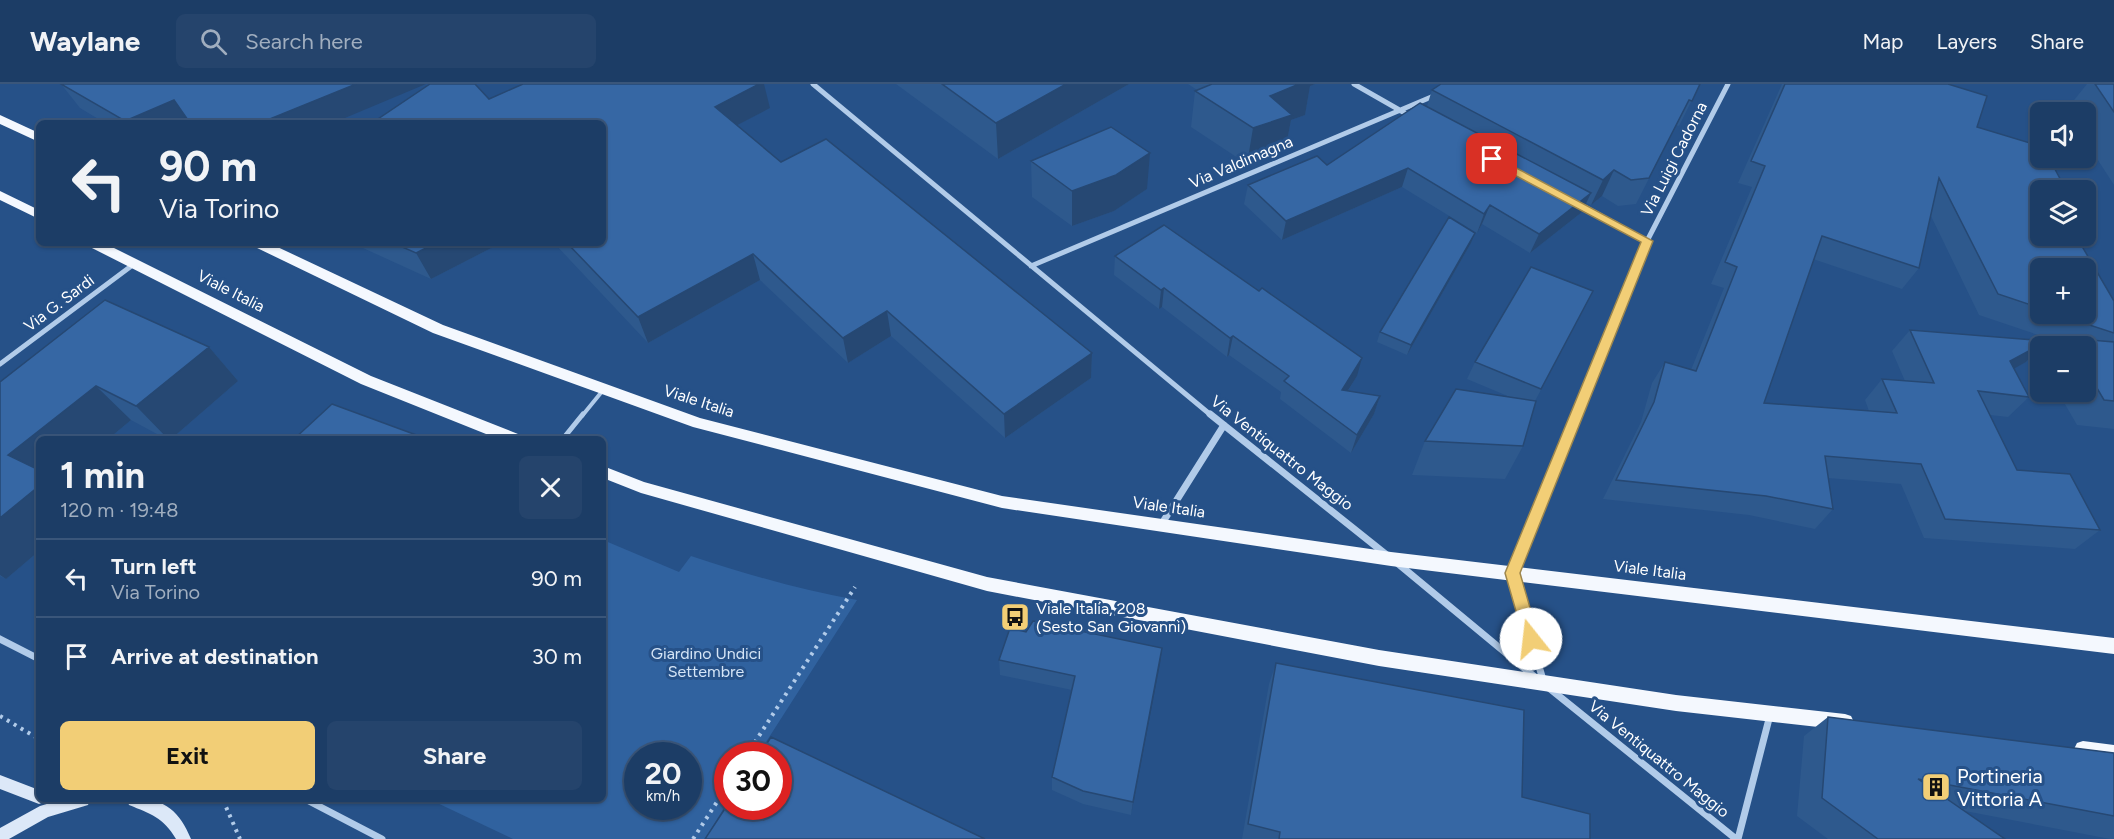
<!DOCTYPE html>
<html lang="en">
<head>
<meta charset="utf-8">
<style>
  :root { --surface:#1c3d66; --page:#25446c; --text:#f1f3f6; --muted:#a0aebf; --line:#3a567a; --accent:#f2ce76 }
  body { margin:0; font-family:Figtree,sans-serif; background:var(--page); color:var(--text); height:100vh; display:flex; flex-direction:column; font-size:22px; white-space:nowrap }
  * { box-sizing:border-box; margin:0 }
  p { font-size:20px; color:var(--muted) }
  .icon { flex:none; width:33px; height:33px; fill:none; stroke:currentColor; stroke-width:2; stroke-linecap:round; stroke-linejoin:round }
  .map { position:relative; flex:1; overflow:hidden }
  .drawer { position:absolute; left:36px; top:352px; width:570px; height:366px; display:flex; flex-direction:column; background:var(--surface); border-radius:9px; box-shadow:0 2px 4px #0004,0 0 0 2px var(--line) }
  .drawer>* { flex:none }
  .top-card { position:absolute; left:36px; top:36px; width:570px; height:126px; border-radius:9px; box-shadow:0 2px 4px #0004,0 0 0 2px var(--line); background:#1c3d66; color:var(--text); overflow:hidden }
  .tools { position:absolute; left:2030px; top:18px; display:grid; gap:12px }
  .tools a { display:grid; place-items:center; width:66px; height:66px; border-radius:9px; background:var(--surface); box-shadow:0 2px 4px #0004,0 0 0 2px var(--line); font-size:30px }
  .speed { position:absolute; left:624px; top:658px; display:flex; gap:12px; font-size:30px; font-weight:700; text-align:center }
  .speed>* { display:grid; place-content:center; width:78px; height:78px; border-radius:50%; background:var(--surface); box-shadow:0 2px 4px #0004,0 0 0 2px var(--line); line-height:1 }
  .speed small { font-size:15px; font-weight:400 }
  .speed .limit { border:9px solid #d22; background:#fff; color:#111 }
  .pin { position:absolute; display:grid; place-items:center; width:51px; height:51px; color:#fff; margin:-26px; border-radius:12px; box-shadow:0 3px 9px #0006 }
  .me { position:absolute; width:66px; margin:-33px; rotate:344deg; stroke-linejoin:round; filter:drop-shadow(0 0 4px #0008) }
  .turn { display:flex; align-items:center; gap:21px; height:126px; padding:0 24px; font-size:27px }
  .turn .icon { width:78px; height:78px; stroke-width:2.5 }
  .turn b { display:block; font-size:42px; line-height:51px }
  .round { display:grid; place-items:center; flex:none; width:63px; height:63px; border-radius:9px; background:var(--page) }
  .summary { display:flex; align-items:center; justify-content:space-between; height:102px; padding:0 24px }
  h1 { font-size:36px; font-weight:700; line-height:45px }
  .button { display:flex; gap:12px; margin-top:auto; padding:12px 24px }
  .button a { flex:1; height:69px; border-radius:9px; background:var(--accent); color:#111; font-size:24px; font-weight:700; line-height:69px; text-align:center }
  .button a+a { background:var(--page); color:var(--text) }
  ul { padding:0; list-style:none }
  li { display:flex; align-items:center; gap:18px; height:78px; padding:0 24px; border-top:2px solid var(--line) }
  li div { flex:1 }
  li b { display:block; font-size:22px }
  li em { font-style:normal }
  header { display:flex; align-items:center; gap:36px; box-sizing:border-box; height:84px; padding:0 30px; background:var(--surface); border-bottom:2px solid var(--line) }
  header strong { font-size:28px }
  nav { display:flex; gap:33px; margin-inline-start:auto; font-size:21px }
  .search { width:420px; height:54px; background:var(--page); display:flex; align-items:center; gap:15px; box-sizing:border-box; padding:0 21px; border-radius:9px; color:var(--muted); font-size:22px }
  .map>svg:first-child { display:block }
</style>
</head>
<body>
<header>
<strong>Waylane</strong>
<div class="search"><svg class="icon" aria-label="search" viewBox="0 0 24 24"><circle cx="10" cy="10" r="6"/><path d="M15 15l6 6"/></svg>Search here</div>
<nav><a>Map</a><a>Layers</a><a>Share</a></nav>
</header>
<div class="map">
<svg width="2114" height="755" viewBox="0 0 2114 755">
  <rect width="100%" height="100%" fill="#265188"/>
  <path fill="#30629f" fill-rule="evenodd" d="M603 456 679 488 691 472C746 490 800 506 857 516L757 672H728L727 719 705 755H513L431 716H603ZM638 672H688V723H638Z"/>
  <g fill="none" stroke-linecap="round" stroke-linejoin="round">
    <path stroke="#b1cbe9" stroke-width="4" stroke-dasharray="3 5" stroke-linecap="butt" d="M0 632 39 655
      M746 672 855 503
      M223 716 240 755
      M693 755 728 701"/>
    <path stroke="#b1cbe9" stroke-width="4" d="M582 332 604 305"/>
    <path stroke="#b1cbe9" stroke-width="5" d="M562 356 583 330"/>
    <path stroke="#b1cbe9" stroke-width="5" d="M813 0 1212 332
      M1354 0 1410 32
      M1579 120 1647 157
      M1031 182 1436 11
      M0 280 134 180
      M1576 332 1647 157 1728 0"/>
    <path stroke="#b1cbe9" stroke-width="7" d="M1210 330 1388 472
      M1161 441 1224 341
      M1396 478 1536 594
      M0 555 39 575
      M1543 596 1512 489 1577 330
      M1549 604 1736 755
      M307 716 382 755
      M1738 755 1770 631"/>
    <path fill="#dce8f8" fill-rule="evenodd" d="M0 691 39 706V716H45L44 718 39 720 0 705Z
      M60 716H90L88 721 48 733 9 755H0V744L40 722Z
      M127 716C160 712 178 723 191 755H176C163 733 151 730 129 721Z"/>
    <path fill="#f4f8fe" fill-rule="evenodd" d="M0 31 39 49V58L0 40Z
      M0 107 39 126V135L0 116Z
      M87 159H104L371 292 523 352 525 356H501L361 300 88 162Z
      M252 159H269L443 241 700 334 1002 412 1391 468 2114 554V570L1391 482 1002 424 693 343 433 249 253 162Z
      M603 382 644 398 987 493 1379 566 1676 611 1845 630 1851 632 1854 638 1851 644 1845 646 1676 627 1379 582 987 507 641 409 603 394Z
      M2083 657 2114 661V677L2077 671 2074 665 2077 659Z"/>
  </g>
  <path fill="#2e598d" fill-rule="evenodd" d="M61 0 333 39H105L80 24Z
    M896 0H1129L998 75Z
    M1188 0H1315L1310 2 1305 31 1291 36 1285 67 1247 80 1191 43 1195 7 1197 6Z
    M1700 0 1679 42 1676 41 1636 120 1618 122 1602 112 1591 121 1586 119 1582 128 1530 169 1482 140 1477 149 1402 103 1282 156 1244 120 1248 101 1327 81 1427 22 1432 6Z
    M1782 0H1948L1977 43 2040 106 2114 217V345L2077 341 2058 308H2085V262H2058L2062 259 1979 231 1931 132 1919 184 1902 205 1813 175 1764 319 1869 327 1865 316 1882 295 1905 297 1892 267 1910 246 2047 257 2042 262H2040V264L2026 278 2014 284 2029 313 2008 333 1990 331 2017 386 2100 446 2075 465 1924 454 1901 400 1828 394 1833 425 1815 445 1749 431 1603 415 1641 338 1652 299 1665 278 1691 286 1724 204 1711 200 1752 103 1738 99ZM2040 184 2085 230H2040Z
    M2087 0H2114V101L2085 56V28H2067L2066 26Z
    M489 15 770 24 737 41 781 78 1092 269 1091 294 1005 354 891 252 848 279 760 196 648 259 554 159H603V39H372Z
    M1031 77 1147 105 1114 127 1072 142 1032 113Z
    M1475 149 1471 159 1407 271 1377 258 1380 248Z
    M352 159H501L431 195Z
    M1115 172 1357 292 1348 307 1380 312 1374 330 1351 369 1280 315 1281 308 1229 271 1227 273 1162 223 1159 225 1114 191Z
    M1593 207 1535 317 1523 362 1505 395 1412 391 1425 357 1510 313 1467 295 1475 278Z
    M209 263 238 297 170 356H168L131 336 107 356H39V467L6 495 0 492V298Z
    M1026 548 1162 564 1131 731 1083 720 1052 706V693L1072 606 1000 591 999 576Z
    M1276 579 1522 713 1590 755H1242L1269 600Z
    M1828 633 2114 669V755H2110L1965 727 2005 755H1828L1797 732 1804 652Z"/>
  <path fill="#264873" d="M356 0H426L333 39H260Z
    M759 0H764L770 24 722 49 715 23Z
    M1066 0H1129L998 75 996 39Z
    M1281 0H1315L1310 2 1305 31 1291 36 1285 67 1247 80 1253 44 1270 12Z
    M174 16 190 39H127L125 37Z
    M1150 69 1147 105 1114 127 1072 142V107Z
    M1408 84 1402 103 1282 156 1286 137Z
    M1614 86 1602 112 1591 121 1603 96Z
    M1591 109 1582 128 1530 169 1539 150Z
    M1490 121 1482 140 1477 149 1484 130Z
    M1475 149 1471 159 1407 271 1411 261Z
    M436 159H501L431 195 416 169Z
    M753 170 760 196 648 259 638 233Z
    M1164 204 1162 223 1159 225 1161 206Z
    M887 227 891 252 848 279 843 254Z
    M1233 252 1229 271 1227 273 1230 254Z
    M2047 257 2042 262H2040V264L2026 278 1990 298 2010 277Z
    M209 263 238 297 170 356H169L136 322Z
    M1092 269 1091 294 1005 354 1004 330Z
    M1362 274 1357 292 1337 324 1342 306Z
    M96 302 131 336 107 356H39V397L8 371Z
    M1380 312 1374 330 1351 369 1357 351Z
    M39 402V467L6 495 0 491V434Z
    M1162 564 1160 580 1131 731 1133 718Z"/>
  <path fill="#3667a4" stroke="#264873" stroke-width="1.5" d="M61 0H356L260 39H190L174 16 125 37Z
    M430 0H475L489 15 523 0H759L715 23 781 78 826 55 1092 269 1004 330 887 227 843 254 753 170 638 233 567 159H603V39H372Z
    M942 0H1066L996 39Z
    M1212 0H1299L1270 12 1292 31 1253 44 1195 7Z
    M1441 0H1700L1692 17 1689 16 1649 94 1631 96 1614 86 1603 96 1432 6Z
    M1785 0H1948L1987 12 1977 43 2040 62V74H2049L2066 106H2040V152H2076L2114 217V249L2056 230H2085V184H2040V224L1998 210 1939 94 1919 184 1822 152 1764 319 1897 329 1882 295 1934 299 1910 246 2047 257 2010 277 2029 313 1978 307 2017 386 2070 390 2100 446 1945 435 1921 380 1825 372 1833 425 1766 412 1616 396 1654 318 1665 278 1696 287 1737 183 1725 178 1765 82 1751 77Z
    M2095 0H2114V28Z
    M1420 19 1591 109 1539 150 1490 121 1484 130 1408 84 1286 137 1248 101 1317 72 1327 81Z
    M1111 43 1150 69 1116 91 1072 107 1031 77Z
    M1449 133 1475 149 1411 261 1380 248Z
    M1164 141 1259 207 1262 204 1362 274 1342 306 1380 312 1357 351 1284 297 1289 292 1233 252 1230 254 1164 204 1161 206 1115 172Z
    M393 159H436L416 169Z
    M1531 183 1593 207 1541 305 1475 278Z
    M105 216 209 263 136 322 96 302 8 371 39 386V402L0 434V298Z
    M2067 254 2114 258V317L2104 316 2085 284V262H2072Z
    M1456 305 1536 317 1523 362 1425 357Z
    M332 320 430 356H293Z
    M1033 537 1162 564 1133 718 1083 707 1052 693 1075 592 999 576 1010 544 1026 548Z
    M1276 579 1524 626 1522 713 1590 730V755H1279L1280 748 1248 740Z
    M1828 633 2114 669V732L1918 695 2005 755H1878L1822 714Z
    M771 653 985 755H705L728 720V723H778V672H759Z"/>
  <path fill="#f2ce76" stroke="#9d864d" stroke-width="1.5" d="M1492 71 1653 157 1520 489 1539 555 1537 560 1531 562 1526 560 1524 555 1505 489 1641 158 1488 77V72Z"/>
  <defs>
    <g id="bus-square" transform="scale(1.5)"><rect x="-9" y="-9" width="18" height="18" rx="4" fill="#f2ce76" stroke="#265188"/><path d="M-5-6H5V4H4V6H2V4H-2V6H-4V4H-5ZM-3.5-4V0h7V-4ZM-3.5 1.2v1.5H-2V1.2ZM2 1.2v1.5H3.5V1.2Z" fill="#111"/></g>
    <g id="building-square" transform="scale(1.5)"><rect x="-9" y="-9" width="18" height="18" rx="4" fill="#f2ce76" stroke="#265188"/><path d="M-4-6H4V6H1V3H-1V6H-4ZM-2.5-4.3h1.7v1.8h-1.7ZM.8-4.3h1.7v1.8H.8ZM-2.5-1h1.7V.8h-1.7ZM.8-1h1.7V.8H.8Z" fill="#111"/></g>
  </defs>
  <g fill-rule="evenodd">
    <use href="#bus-square" x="1015" y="533"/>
    <use href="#building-square" x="1936" y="703"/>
  </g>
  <g text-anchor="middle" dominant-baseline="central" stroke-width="6" stroke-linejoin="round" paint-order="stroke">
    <g font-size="16" fill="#fff" stroke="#265188">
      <text transform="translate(1674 75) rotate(-63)">Via Luigi Cadorna</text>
      <text transform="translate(1241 78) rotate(-23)">Via Valdimagna</text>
      <text transform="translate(231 207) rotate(27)">Viale Italia</text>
      <text transform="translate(59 219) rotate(-37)">Via G. Sardi</text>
      <text transform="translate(699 317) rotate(18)">Viale Italia</text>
      <text transform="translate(1282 369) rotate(38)">Via Ventiquattro Maggio</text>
      <text transform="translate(1169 423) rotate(8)">Viale Italia</text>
      <text transform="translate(1650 486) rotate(7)">Viale Italia</text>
      <text transform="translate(1659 675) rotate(39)">Via Ventiquattro Maggio</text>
    </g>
    <g font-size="16" fill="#fff" stroke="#265188" text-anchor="start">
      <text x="1036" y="524">Viale Italia, 208<tspan x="1036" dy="18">(Sesto San Giovanni)</tspan></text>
    </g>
    <g font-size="16" fill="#d5e5f7" stroke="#265188">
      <text x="706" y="569">Giardino Undici<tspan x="706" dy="18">Settembre</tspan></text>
    </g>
    <g font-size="20" fill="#fff" stroke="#265188" text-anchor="start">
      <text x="1957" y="692">Portineria<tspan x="1957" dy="23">Vittoria A</tspan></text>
    </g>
  </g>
</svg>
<div class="tools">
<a><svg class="icon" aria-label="sound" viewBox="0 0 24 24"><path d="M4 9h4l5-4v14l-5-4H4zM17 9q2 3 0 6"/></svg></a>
<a><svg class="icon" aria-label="layers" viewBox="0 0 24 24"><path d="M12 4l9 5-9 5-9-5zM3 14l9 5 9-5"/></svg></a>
<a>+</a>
<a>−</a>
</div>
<div class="speed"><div>20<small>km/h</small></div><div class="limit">30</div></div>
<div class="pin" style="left:1492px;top:75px;background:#d93025"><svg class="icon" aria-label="arrive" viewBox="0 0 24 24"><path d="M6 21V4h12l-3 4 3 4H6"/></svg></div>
<svg class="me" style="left:1531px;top:555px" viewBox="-20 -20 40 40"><circle r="19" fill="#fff"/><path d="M0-13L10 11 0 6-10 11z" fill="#f2ce76"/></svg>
<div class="top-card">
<div class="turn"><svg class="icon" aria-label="left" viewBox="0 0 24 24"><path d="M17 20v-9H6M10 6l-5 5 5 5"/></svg><div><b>90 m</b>Via Torino</div></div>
</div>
<section class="drawer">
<div class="summary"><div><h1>1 min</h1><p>120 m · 19:48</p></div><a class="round"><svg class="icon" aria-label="close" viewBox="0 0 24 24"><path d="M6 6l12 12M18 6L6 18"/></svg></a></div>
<ul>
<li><svg class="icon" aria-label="left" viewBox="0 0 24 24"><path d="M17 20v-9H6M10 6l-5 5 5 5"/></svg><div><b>Turn left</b><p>Via Torino</p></div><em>90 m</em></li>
<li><svg class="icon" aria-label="arrive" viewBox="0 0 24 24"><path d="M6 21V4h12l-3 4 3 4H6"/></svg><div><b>Arrive at destination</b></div><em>30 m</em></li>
</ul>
<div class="button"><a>Exit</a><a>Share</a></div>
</section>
</div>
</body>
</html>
